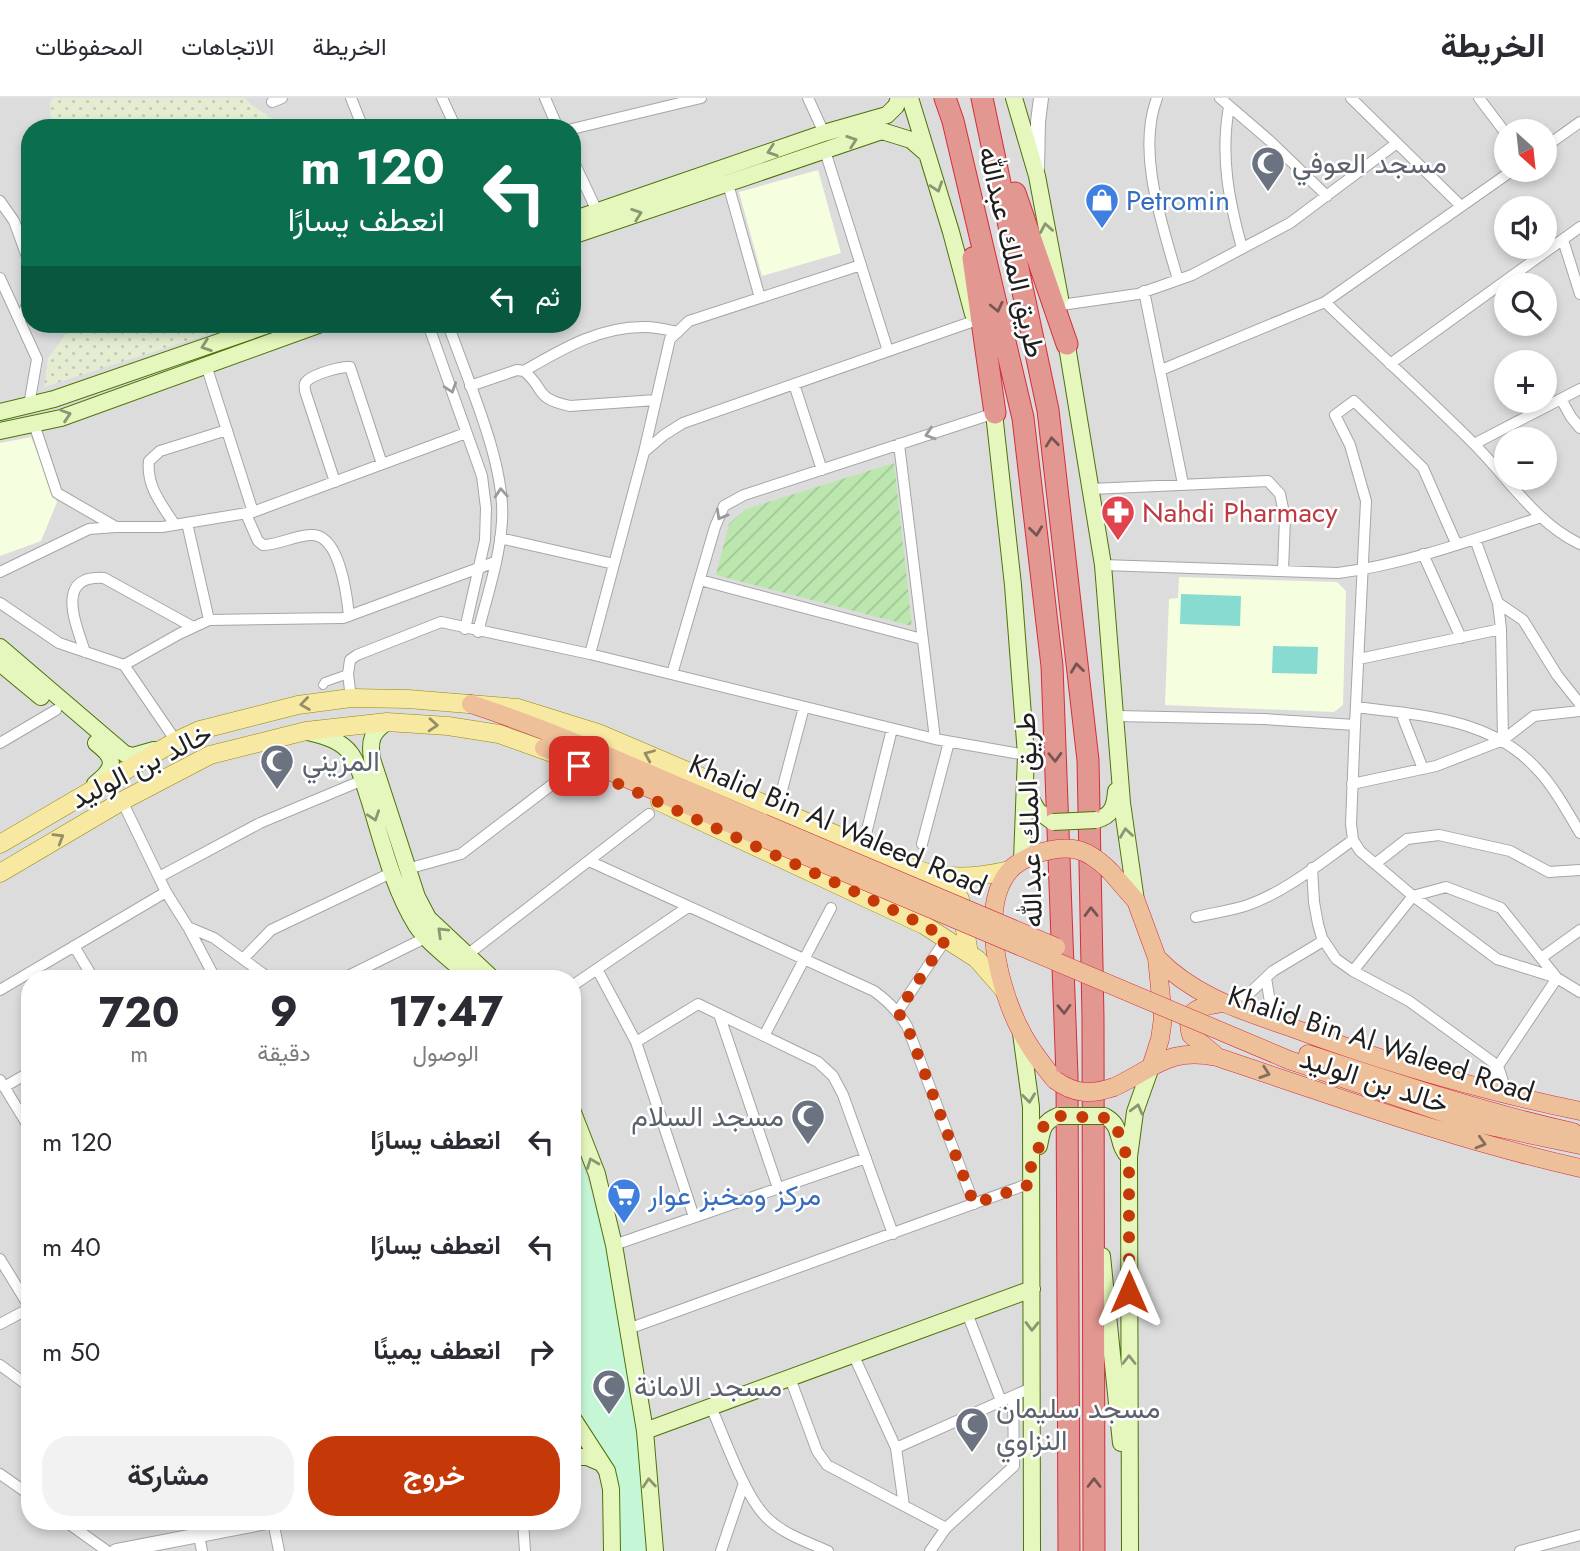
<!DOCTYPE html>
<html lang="ar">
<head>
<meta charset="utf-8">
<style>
  :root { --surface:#fff; --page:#f2f2f3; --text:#2b2b33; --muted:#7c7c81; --line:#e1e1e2; --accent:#c53909 }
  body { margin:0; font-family:Jost,Vazirmatn,sans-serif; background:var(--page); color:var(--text); direction:rtl; height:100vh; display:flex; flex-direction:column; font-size:26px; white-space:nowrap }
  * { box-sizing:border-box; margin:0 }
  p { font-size:23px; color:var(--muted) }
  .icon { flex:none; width:38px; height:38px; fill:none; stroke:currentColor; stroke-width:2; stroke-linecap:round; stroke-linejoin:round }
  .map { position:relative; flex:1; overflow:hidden; direction:ltr }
  .details { position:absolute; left:21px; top:872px; width:560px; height:560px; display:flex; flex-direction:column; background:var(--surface); border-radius:28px; box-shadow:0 4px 10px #0003; direction:rtl }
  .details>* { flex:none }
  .hud { position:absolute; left:21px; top:21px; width:560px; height:214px; border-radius:28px; box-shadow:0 4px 10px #0003; direction:rtl; background:#0b6e4f; color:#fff; overflow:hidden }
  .needle { width:46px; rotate:153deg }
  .tools { position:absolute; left:1494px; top:21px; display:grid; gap:14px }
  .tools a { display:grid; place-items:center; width:63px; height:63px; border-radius:50%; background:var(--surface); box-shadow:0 4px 10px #0003; font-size:35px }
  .pin { position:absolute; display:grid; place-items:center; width:60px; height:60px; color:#fff; margin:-30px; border-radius:14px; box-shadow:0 4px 10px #0006 }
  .me { position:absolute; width:77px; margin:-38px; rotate:0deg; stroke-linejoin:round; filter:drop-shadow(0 0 5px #0008) }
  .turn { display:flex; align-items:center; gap:24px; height:147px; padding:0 21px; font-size:32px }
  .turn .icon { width:91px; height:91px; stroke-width:2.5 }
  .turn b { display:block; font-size:49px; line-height:60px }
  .then { display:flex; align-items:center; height:66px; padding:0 21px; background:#0003; gap:14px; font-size:26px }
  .eta { display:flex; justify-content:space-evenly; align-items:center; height:119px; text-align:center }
  .eta b { font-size:42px; font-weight:700; line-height:49px }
  .cta { display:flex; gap:14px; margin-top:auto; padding:14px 21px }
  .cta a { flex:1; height:80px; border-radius:28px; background:var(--accent); color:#fff; font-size:28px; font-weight:700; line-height:80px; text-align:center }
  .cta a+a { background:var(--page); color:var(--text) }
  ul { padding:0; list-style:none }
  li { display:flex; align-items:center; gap:21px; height:105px; padding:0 21px }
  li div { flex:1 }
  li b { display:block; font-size:26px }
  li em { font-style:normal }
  header { display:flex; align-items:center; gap:42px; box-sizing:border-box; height:98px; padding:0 35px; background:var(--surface); border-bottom:2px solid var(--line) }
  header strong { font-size:33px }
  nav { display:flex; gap:38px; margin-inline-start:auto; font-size:24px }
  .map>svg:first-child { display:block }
</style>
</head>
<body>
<header>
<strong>الخريطة</strong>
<nav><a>الخريطة</a><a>الاتجاهات</a><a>المحفوظات</a></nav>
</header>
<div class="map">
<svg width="1580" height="1453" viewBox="0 0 1580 1453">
  <defs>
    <pattern id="farmland-dots" width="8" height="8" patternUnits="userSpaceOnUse" patternTransform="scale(1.75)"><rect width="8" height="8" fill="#e4edd2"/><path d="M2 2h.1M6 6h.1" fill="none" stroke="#c3cbb4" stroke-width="1.8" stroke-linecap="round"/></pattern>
    <pattern id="garden-furrows" width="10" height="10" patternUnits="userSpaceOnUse" patternTransform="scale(1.75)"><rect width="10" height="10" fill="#bbe7ae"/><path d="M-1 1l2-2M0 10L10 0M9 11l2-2" fill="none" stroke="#a0c695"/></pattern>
  </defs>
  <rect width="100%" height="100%" fill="#efefe6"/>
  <path fill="#dddcdc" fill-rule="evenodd" d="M0 0H1580V1453H0ZM30 30H572V226H30ZM1507 33H1545V72H1507ZM1507 110H1545V149H1507ZM1507 187H1545V226H1507ZM1507 264H1545V303H1507ZM1507 341H1545V380H1507ZM30 880H572V1423H30Z"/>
  <path fill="#f6fee0" d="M818 72 841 155 762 178 739 94Z
    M31 339 57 404 41 443 0 458V345Z
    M1179 479 1337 484 1346 493 1343 607 1334 614 1165 607 1169 501 1178 500Z"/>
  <path fill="url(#farmland-dots)" d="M54 0H245L249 5 286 30H51L50 4Z
    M71 226H240L44 289 48 260 66 236Z"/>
  <path fill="#c5f7d6" d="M572 1035C619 1168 644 1312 645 1453H619L611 1370 575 1312 572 1298Z"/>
  <path fill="url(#garden-furrows)" d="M894 365 912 528 716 477 729 426 746 411Z"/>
  <path fill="#87dbd0" d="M1181 496 1241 498 1240 528 1180 526Z
    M1273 548 1318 549 1317 576 1272 575Z"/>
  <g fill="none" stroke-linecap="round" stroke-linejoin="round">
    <g stroke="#a6a6a6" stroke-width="10">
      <path id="pedestrian" d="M323 587 325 584 348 576"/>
    </g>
    <g stroke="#a6a6a6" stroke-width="12">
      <path id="minor" d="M351 0 363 30
        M442 0 456 30
        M545 0 558 30
        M808 0 824 35
        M1157 0C1136 55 1163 128 1178 182
        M1220 0 1270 43 1327 98
        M1351 0 1461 108
        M1479 0 1507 37
        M272 4 282 0
        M1229 9C1220 58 1229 103 1242 150
        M572 31 701 0
        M1545 49 1580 24
        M825 53 888 253
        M572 60 597 113
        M728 86 760 200
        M0 103 14 123 30 167
        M1563 142 1580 196
        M0 180 37 261 29 307
        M1144 193 1183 386
        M1325 204C1374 251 1424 296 1472 344 1507 378 1535 425 1580 446
        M1061 207 1138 196 1192 177 1290 125 1397 45
        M20 223 30 200
        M428 226 482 378 486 410 485 442 465 531
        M448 226C467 281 506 366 502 423 500 460 487 498 478 534
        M1390 266 1580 129
        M206 267 253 414
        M1161 272 1325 204 1513 72
        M524 273C562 251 600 228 646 229 656 229 668 232 678 234
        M794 286 822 372
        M470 288 517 272 524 273C546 291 533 300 570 308L656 302
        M1561 301 1571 319 1580 330
        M34 326 57 395 116 429H162L253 414 466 335
        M899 346 935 641
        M1474 346 1580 291
        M644 354 670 241 689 223 861 167
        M335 384 305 293C305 288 303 286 308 282 315 276 341 268 350 269L382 366
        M1091 391 1268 383 1280 396 1285 420 1283 472
        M246 416 258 443 263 447C279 447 295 437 312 437 340 437 347 498 349 518
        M187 425 209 522
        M175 427C162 407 146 388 149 363L160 353 227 332
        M500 440 614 466
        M1475 441 1498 505 1501 531 1503 642
        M1423 456 1461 540
        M1103 467 1338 475C1407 466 1475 441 1541 419
        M0 474 89 431 116 429
        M700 482 922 541
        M0 505 59 545 124 567 176 643
        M1498 505 1523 522 1557 577 1580 606
        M85 554C76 526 54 477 104 480L193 529
        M590 556 644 354 664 337 683 325 974 223
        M1359 561 1501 531
        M124 567 179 536 209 522 343 520 495 464
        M672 576 715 429 724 408 744 397 995 315
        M351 600 348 576 350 562 357 557 441 524 590 556 935 641 1026 657
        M1356 609C1419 617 1489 620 1535 669 1553 687 1567 713 1580 735
        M1401 615 1423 671
        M1116 618 1264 621 1355 627 1351 726 1353 742 1360 753 1413 798 1497 861 1557 880 1580 894
        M1355 627 1366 403 1350 347 1335 317 1354 303 1423 370 1456 445
        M0 645 56 612
        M1352 686 1436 668 1503 642 1534 618 1580 613
        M122 703 166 794 188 829 214 840 269 880
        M777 711 804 609
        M922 746 949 644
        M863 748 892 631
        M589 763 874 893C888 903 898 913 907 928L974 1106
        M1375 766 1407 741 1439 737 1510 753 1549 774 1580 772
        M1312 770 1314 804 1318 826 1322 840 1336 861 1353 873 1409 903 1498 968 1507 996
        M407 771 461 756 562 679
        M159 779 260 725 368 680
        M1196 819C1212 815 1229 813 1245 808 1284 795 1319 766 1353 742
        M188 829 215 880
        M74 848 93 880
        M467 857 649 716
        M1541 860 1580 832
        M243 861 271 832 393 774
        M597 871 636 944 694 1119
        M1353 873 1413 798 1446 789 1501 810 1557 880 1498 968 1479 990
        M344 880 425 840
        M1266 880 1270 904 1280 926
        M572 888 688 809
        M0 892 166 794
        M1234 910 1273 873 1323 843
        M898 913 946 841
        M719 916 778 1090
        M764 938 831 810
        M636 944 698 906 818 964 833 978 843 997 893 1136
        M0 982 30 1031
        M4 989 30 974
        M614 1147 866 1060
        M0 1161 30 1210
        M967 1215 1001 1303
        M0 1226 30 1210
        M628 1231 1031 1085
        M853 1256 896 1350 904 1408
        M0 1267 30 1289
        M790 1280 817 1353 827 1367 946 1430
        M711 1309C724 1338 744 1397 766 1419 783 1436 807 1444 828 1453
        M896 1350 1031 1290
        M0 1376 30 1397
        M65 1423 107 1453
        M203 1423 218 1434
        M273 1423 279 1453
        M523 1423 525 1453
        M199 1438 202 1453
        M721 1453 744 1385
        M930 1453 946 1430 1014 1368 1013 1298
        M1520 1453 1580 1437"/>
    </g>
    <g stroke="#a6a6a6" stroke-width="16">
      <path id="tertiary" d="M1037 70 1038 24 1041 0
        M116 1453 272 1423"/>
    </g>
    <g stroke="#4c730a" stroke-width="18">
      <path id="secondary" d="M910 0 951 134 973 216
        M1014 0 1037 78 1060 200
        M572 122 824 35 887 17 896 8 899 0
        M572 138 882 33 911 42 927 56
        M1065 236 1103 467 1122 705 1136 803
        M993 306 1013 487 1026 657 1022 762
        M0 314 54 301 271 226
        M0 333 61 320 321 226
        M0 549 125 656 133 658 154 652
        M0 565 41 599
        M387 624C372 634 369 642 372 661L417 799 428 820 492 880
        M308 634C324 638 341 642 351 656 360 669 364 686 369 701 382 743 393 790 416 827 429 847 453 862 470 880
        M95 686C115 670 117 661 96 645
        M1026 693 1038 713 1053 724
        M1096 722C1112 718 1115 708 1116 693
        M1021 935 1031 1009 1032 1453
        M572 1012 597 1076 614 1147 645 1333 655 1453
        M1104 1018C1124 1027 1115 1046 1129 1059
        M1039 1048C1042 1033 1042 1024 1058 1018
        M1102 1158 1121 1345
        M572 1319 607 1373 611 1391 612 1453
        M645 1333 1032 1191
        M572 1359H587L601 1365
        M1130 1453 1129 1059 1135 1014 1152 966"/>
    </g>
    <g stroke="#948906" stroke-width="19">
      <path id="primary" d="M660 704 924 827 977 861 1004 892
        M0 746 176 643 200 632 298 607 351 600 408 601 518 610 598 635 863 748C919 776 947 787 1010 772
        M0 775 122 703 210 657 306 633 387 624 448 628 499 636 555 656
        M930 777 954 792 960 801 969 856"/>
    </g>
    <g stroke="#d42d3b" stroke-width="19">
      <path id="trunk" d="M471 606C571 639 666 684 763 725
        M544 650 596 667 756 737
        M1035 756C1027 760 1018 764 1012 770 976 806 1000 894 1021 933 1030 951 1042 966 1055 982
        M1110 773 1136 803 1157 860 1163 920 1160 941 1152 966
        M1157 860C1197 901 1245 913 1298 932 1390 966 1484 993 1580 1013
        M1214 956 1191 937C1183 910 1202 908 1224 905
        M1308 956C1396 985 1483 1014 1573 1034
        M1289 962 1471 1024 1580 1047
        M1114 989C1155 970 1168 949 1217 959 1337 999 1456 1042 1580 1070"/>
    </g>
    <g stroke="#d42d3b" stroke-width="23">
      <path id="motorway" d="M945 0 953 23 1023 320 1052 568 1067 978 1069 1453
        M982 0 1048 312 1088 662 1093 920 1094 1453
        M1015 95 1067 246
        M973 160 995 315"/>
    </g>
    <use href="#pedestrian" stroke="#fff" stroke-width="8"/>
    <use href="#minor" stroke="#fff" stroke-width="10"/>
    <use href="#tertiary" stroke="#fff" stroke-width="14"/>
    <use href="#secondary" stroke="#e5f7bc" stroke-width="16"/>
    <use href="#primary" stroke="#f8e9a2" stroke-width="18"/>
    <use href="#trunk" stroke="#eec09a" stroke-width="18"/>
    <use href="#motorway" stroke="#e39791" stroke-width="21"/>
    <g stroke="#4c730a" stroke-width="18" stroke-linecap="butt">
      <path id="secondary-bridge" d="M1053 724 1096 722
        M1058 1018H1104"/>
    </g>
    <g stroke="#d42d3b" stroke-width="19" stroke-linecap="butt">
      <path id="trunk-bridge" d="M763 725 1056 849
        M756 737 1289 962
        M1035 756C1068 746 1085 748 1110 773
        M1055 982C1074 996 1091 997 1114 989"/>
    </g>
    <use href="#secondary-bridge" stroke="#e5f7bc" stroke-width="16"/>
    <use href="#trunk-bridge" stroke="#eec09a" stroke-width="18"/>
  </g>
  <defs><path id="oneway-chevron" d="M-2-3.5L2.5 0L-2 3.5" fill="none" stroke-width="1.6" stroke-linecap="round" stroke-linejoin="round" transform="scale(1.75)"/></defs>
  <g stroke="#8c9675">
    <use href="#oneway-chevron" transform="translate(852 43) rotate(-19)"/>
    <use href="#oneway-chevron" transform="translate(772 53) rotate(161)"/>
    <use href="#oneway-chevron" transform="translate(937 89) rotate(72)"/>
    <use href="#oneway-chevron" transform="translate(637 116) rotate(-19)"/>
    <use href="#oneway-chevron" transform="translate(1046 130) rotate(-100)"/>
    <use href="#oneway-chevron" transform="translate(206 248) rotate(161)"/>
    <use href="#oneway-chevron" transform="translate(66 317) rotate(-18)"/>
    <use href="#oneway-chevron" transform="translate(374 718) rotate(71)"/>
    <use href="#oneway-chevron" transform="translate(1126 735) rotate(-98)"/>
    <use href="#oneway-chevron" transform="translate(442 834) rotate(-136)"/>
    <use href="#oneway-chevron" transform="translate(1029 1000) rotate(83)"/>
    <use href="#oneway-chevron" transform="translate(1137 1011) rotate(-75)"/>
    <use href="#oneway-chevron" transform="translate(592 1065) rotate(-111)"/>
    <use href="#oneway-chevron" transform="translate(1032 1228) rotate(91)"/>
    <use href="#oneway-chevron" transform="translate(1129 1262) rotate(-90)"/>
    <use href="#oneway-chevron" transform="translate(649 1385) rotate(-95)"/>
  </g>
  <g stroke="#775552">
    <use href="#oneway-chevron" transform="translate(997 209) rotate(77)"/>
    <use href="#oneway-chevron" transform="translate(1052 344) rotate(-96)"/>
    <use href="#oneway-chevron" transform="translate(1036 433) rotate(83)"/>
    <use href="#oneway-chevron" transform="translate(1077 570) rotate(-97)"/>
    <use href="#oneway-chevron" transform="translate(1055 659) rotate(88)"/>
    <use href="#oneway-chevron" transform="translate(1091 814) rotate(-91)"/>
    <use href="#oneway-chevron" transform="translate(1064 911) rotate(88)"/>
    <use href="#oneway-chevron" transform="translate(1094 1385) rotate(-90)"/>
  </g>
  <g stroke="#9a9a9a">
    <use href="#oneway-chevron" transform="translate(451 290) rotate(71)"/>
    <use href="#oneway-chevron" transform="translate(930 336) rotate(162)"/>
    <use href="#oneway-chevron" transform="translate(501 395) rotate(-94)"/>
    <use href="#oneway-chevron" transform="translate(721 417) rotate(119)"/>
  </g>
  <g stroke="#968e67">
    <use href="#oneway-chevron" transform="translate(305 606) rotate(172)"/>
    <use href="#oneway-chevron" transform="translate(433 627) rotate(4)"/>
    <use href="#oneway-chevron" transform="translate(649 657) rotate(-157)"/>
    <use href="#oneway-chevron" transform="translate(59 740) rotate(-31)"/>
  </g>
  <g stroke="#86705c">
    <use href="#oneway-chevron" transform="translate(1265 975) rotate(19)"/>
    <use href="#oneway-chevron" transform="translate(1481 1045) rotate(16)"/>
  </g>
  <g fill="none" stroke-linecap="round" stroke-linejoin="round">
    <path stroke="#c53909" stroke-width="12" stroke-dasharray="0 21.6" d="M579 668 843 788 924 827 946 841 898 914 907 928 974 1106 1031 1086V1064L1038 1054 1041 1034 1045 1025 1058 1018 1108 1020C1123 1030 1117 1047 1129 1059V1194"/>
  </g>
  <defs>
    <g id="mosque-pin" transform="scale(1.75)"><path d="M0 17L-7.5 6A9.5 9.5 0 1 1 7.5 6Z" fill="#6b7280" stroke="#fff"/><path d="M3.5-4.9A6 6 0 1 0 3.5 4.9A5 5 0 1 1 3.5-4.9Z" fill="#fff"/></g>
    <g id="shop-pin" transform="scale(1.75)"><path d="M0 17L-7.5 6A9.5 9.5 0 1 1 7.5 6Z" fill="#3f7fe0" stroke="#fff"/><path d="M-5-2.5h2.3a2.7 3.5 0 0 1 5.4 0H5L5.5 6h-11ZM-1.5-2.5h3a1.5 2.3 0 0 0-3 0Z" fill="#fff"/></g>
    <g id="pharmacy-pin" transform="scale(1.75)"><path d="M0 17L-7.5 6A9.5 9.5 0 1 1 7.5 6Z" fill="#e0444e" stroke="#fff"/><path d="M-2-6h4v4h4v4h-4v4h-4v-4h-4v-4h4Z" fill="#fff"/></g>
    <g id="supermarket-pin" transform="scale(1.75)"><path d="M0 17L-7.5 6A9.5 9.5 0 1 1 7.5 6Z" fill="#3f7fe0" stroke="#fff"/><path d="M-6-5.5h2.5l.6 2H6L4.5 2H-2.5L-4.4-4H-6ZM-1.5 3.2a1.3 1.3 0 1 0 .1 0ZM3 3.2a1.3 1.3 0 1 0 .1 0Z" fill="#fff"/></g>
  </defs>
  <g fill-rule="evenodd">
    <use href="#mosque-pin" x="1268" y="65"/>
    <use href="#shop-pin" x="1102" y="102"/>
    <use href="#pharmacy-pin" x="1118" y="414"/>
    <use href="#mosque-pin" x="277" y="663"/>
    <use href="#mosque-pin" x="808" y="1018"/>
    <use href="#supermarket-pin" x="624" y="1097"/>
    <use href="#mosque-pin" x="609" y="1288"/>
    <use href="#mosque-pin" x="972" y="1326"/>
  </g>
  <g text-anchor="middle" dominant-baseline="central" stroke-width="5" stroke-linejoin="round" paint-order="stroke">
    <g font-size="28" fill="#5b616d" stroke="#fff" text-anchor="start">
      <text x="1292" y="65">مسجد العوفي</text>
      <text x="302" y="663">المزيني</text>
      <text x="784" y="1018" text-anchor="end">مسجد السلام</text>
      <text x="634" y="1288">مسجد الامانة</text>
      <text x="996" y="1310">مسجد سليمان<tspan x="996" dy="32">النزاوي</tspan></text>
    </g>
    <g font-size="28" fill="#366cbe" stroke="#fff" text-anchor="start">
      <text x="1126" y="102">Petromin</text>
      <text x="648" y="1097">مركز ومخبز عوار</text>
    </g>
    <g font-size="28" fill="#1f1f1f" stroke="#fff">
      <text transform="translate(1012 154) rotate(77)">طريق الملك عبدالله</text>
      <text transform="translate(141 668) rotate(-27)">خالد بن الوليد</text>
      <text transform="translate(1029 722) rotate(-92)">طريق الملك عبدالله</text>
      <text transform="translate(838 727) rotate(23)">Khalid Bin Al Waleed Road</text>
      <text transform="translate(1381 946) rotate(18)">Khalid Bin Al Waleed Road</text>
      <text transform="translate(1374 983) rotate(18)">خالد بن الوليد</text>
    </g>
    <g font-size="28" fill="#be3a42" stroke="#fff" text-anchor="start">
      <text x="1142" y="414">Nahdi Pharmacy</text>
    </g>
  </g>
</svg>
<div class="tools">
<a><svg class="needle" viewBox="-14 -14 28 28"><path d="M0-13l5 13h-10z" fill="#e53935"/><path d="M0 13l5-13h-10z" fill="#7c7c81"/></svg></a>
<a><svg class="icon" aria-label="sound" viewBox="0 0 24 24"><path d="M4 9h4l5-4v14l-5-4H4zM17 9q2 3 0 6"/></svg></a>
<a><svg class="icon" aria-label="search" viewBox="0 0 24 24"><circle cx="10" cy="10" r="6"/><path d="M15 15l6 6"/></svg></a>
<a>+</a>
<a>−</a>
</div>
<div class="pin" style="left:579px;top:668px;background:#d93025"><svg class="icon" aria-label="arrive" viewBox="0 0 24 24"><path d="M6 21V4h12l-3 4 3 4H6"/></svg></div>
<svg class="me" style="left:1129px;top:1194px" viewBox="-20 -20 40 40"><path d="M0-17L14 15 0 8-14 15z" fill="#c53909" stroke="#fff" stroke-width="4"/></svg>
<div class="hud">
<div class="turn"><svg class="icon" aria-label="left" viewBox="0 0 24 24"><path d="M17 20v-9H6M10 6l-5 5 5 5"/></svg><div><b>120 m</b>انعطف يسارًا</div></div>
<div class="then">ثم<svg class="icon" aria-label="left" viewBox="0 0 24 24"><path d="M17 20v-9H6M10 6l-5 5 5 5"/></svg></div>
</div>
<section class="details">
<div class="eta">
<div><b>17:47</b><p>الوصول</p></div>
<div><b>9</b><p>دقيقة</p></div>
<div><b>720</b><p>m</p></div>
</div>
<ul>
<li><svg class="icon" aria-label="left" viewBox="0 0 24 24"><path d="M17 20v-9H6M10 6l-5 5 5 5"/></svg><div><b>انعطف يسارًا</b></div><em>120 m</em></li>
<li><svg class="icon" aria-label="left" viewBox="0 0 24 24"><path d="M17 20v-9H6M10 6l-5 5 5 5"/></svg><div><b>انعطف يسارًا</b></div><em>40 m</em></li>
<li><svg class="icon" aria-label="right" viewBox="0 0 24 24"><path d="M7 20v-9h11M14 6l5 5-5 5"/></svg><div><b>انعطف يمينًا</b></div><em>50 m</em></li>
</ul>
<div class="cta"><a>خروج</a><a>مشاركة</a></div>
</section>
</div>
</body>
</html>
